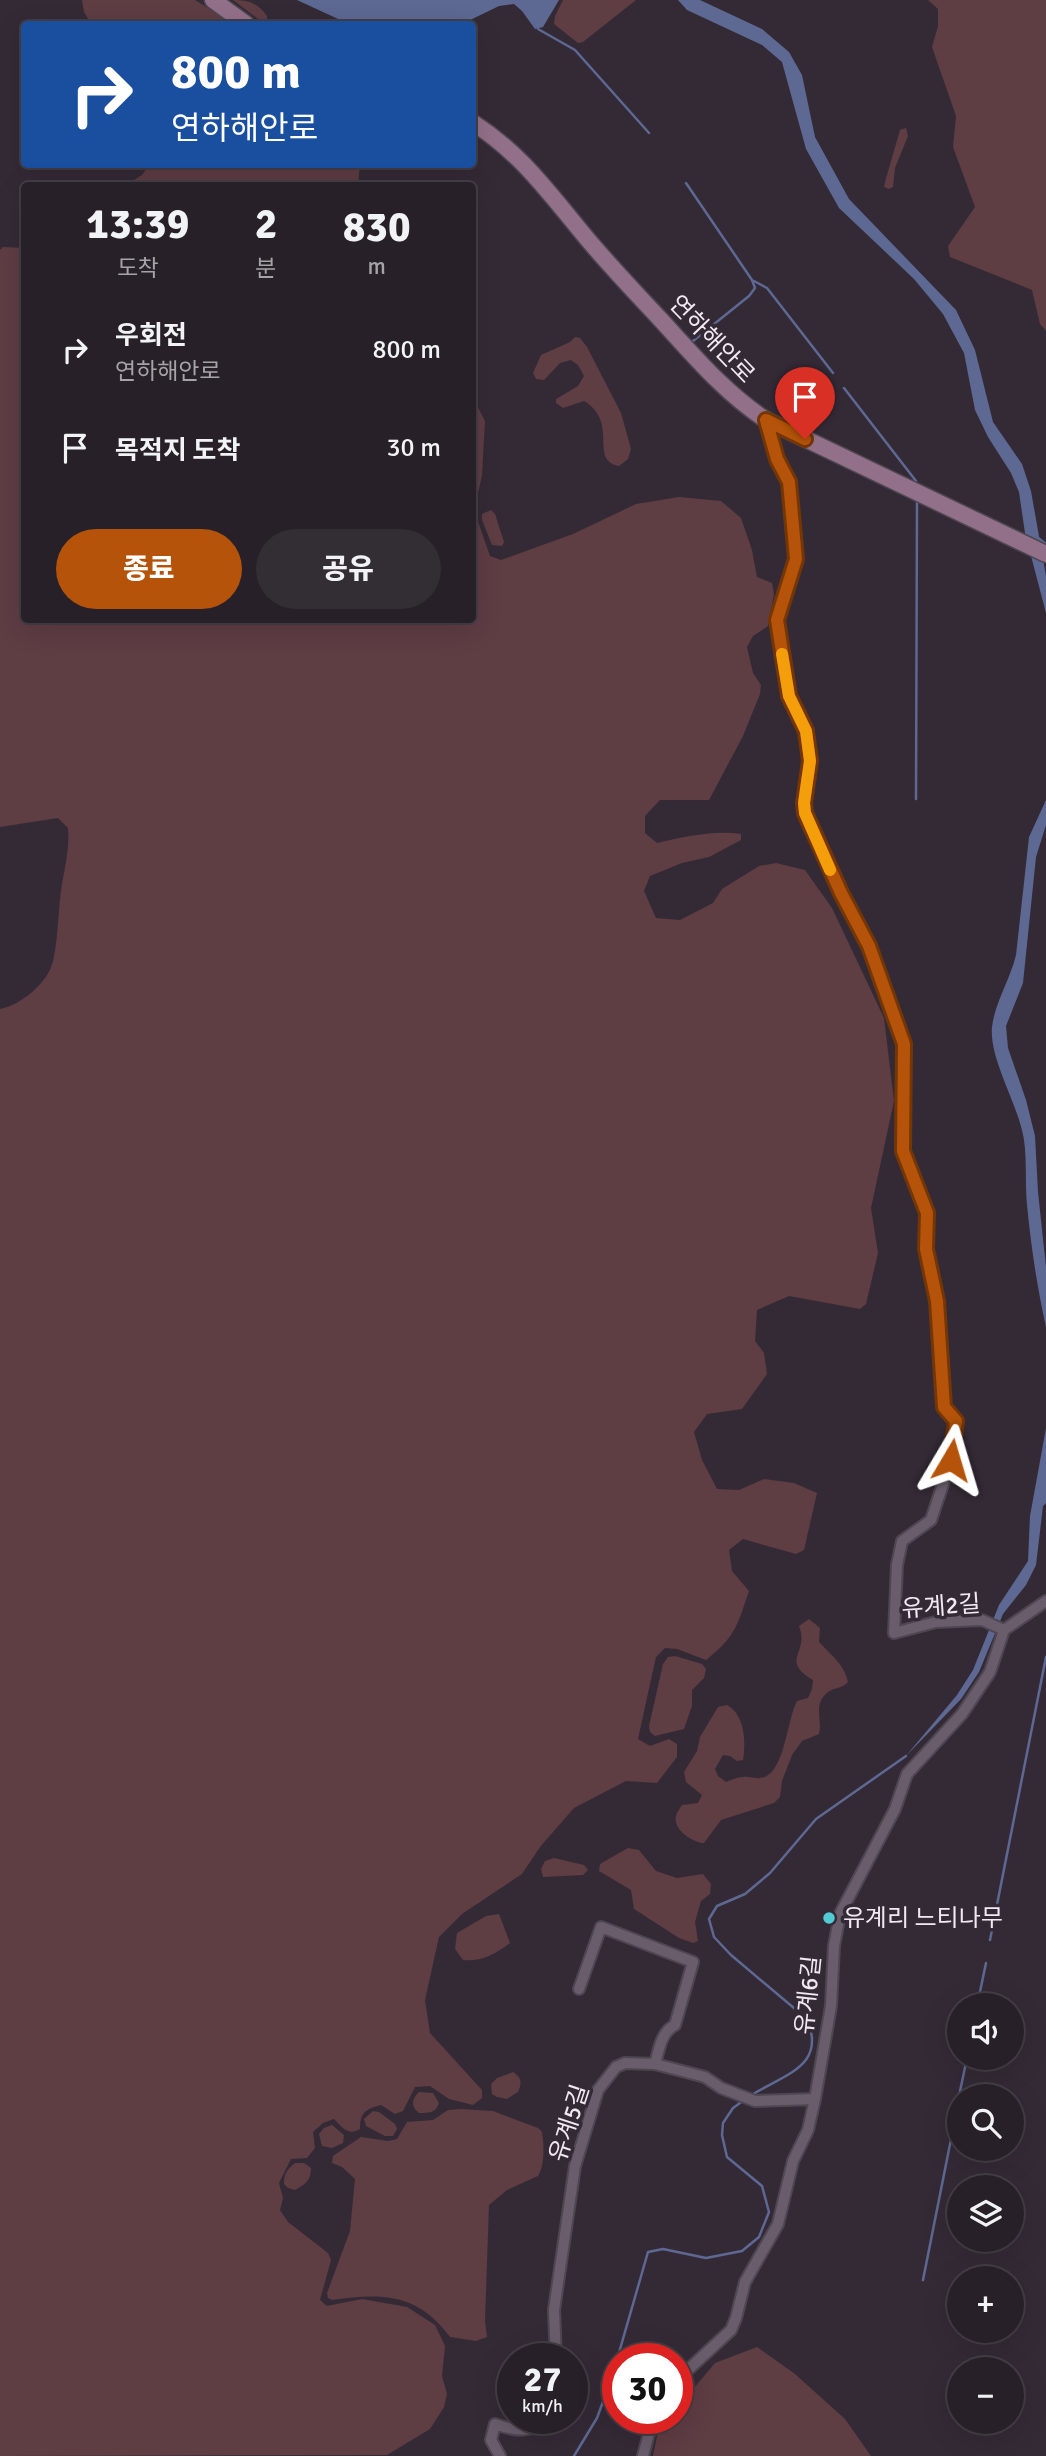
<!DOCTYPE html>
<html lang="ko">
<head>
<meta charset="utf-8">
<style>
  :root { --surface:#272028; --page:#332d34; --text:#f1f3f6; --muted:#a4a3a8; --line:#433e45; --accent:#b45309 }
  body { margin:0; font-family:Signika,"Noto Sans KR",sans-serif; background:var(--page); color:var(--text); height:100vh; display:flex; flex-direction:column; font-size:26px; white-space:nowrap }
  * { box-sizing:border-box; margin:0 }
  p { font-size:23px; color:var(--muted) }
  .icon { flex:none; width:38px; height:38px; fill:none; stroke:currentColor; stroke-width:2; stroke-linecap:round; stroke-linejoin:round }
  .map { position:relative; flex:1; overflow:hidden }
  .sheet { position:absolute; left:21px; top:182px; width:455px; height:441px; display:flex; flex-direction:column; background:var(--surface); border-radius:7px; box-shadow:0 7px 28px #0002,0 0 0 2px var(--line) }
  .sheet>* { flex:none }
  .top-card { position:absolute; left:21px; top:21px; width:455px; height:147px; border-radius:7px; box-shadow:0 7px 28px #0002,0 0 0 2px var(--line); background:#1a4fa0; color:#fff; overflow:hidden }
  .fabs { position:absolute; left:947px; top:1993px; display:grid; gap:14px }
  .fabs a { display:grid; place-items:center; width:77px; height:77px; border-radius:50%; background:var(--surface); box-shadow:0 7px 28px #0002,0 0 0 2px var(--line); font-size:35px }
  .speed { position:absolute; left:497px; top:2343px; display:flex; gap:14px; font-size:35px; font-weight:700; text-align:center }
  .speed>* { display:grid; place-content:center; width:91px; height:91px; border-radius:50%; background:var(--surface); box-shadow:0 7px 28px #0002,0 0 0 2px var(--line); line-height:1 }
  .speed small { font-size:18px; font-weight:400 }
  .speed .limit { border:10px solid #d22; background:#fff; color:#111 }
  .pin { position:absolute; display:grid; place-items:center; width:60px; height:60px; color:#fff; margin:-72px -30px; border-radius:50% 50% 50% 0; rotate:-45deg; box-shadow:0 0 7px #0007 }
  .pin .icon { rotate:45deg }
  .me { position:absolute; width:77px; margin:-38px; rotate:7deg; stroke-linejoin:round; filter:drop-shadow(0 0 5px #0008) }
  .turn { display:flex; align-items:center; gap:24px; height:147px; padding:0 35px; font-size:32px }
  .turn .icon { width:91px; height:91px; stroke-width:2.5 }
  .turn b { display:block; font-size:49px; line-height:60px }
  .eta { display:flex; justify-content:space-evenly; align-items:center; height:119px; text-align:center }
  .eta b { font-size:42px; font-weight:800; line-height:49px }
  .cta { display:flex; gap:14px; margin-top:auto; padding:14px 35px }
  .cta a { flex:1; height:80px; border-radius:42px; background:var(--accent); color:#fff; font-size:28px; font-weight:800; line-height:80px; text-align:center }
  .cta a+a { background:var(--page); color:var(--text) }
  ul { padding:0; list-style:none }
  li { display:flex; align-items:center; gap:21px; height:98px; padding:0 35px }
  li div { flex:1 }
  li b { display:block; font-size:26px }
  li em { font-style:normal }
  .map>svg:first-child { display:block }
</style>
</head>
<body>
<div class="map">
<svg width="1046" height="2456" viewBox="0 0 1046 2456">
  <rect width="100%" height="100%" fill="#342a36"/>
  <path fill="#5e3d43" d="M82 0H195L234 24H91L84 12Z
    M233 0C248 0 258 3 267 16V21L262 22Z
    M563 0H636L583 42 578 43 554 24 555 16Z
    M928 0H1046V331L1040 324 1032 290 950 257 948 246 975 207 953 147 956 116 932 47 938 26V9Z
    M906 128 908 136 895 168 893 187 889 189 884 187 885 182 900 130Z
    M149 165V164L360 165 358 185H126L142 175Z
    M3 247 24 248V620H472L473 398 485 421 482 476 474 510 490 556 501 560 573 534 636 504 679 497 721 501 741 518 752 550 757 577 772 583 774 594 768 626 753 636 747 647 753 673 761 685 760 694 743 736 709 800H660L645 816V833L657 843C685 837 712 830 741 834V840L709 857 682 863 650 876 644 891 656 918 680 920 713 903 722 889 759 866 776 863 805 870 832 908 884 1018 894 1101 871 1208 878 1253 866 1304 860 1309 789 1296 757 1310 755 1341 764 1353 767 1374 742 1409 707 1414 694 1432 702 1460 717 1489 739 1490 764 1479 794 1483 817 1493 804 1550 796 1554 743 1539 729 1550 732 1571 749 1591C737 1626 736 1636 706 1660L677 1649 665 1648 656 1657 638 1739 650 1746 669 1739 677 1744V1757L657 1783 626 1781 574 1808 540 1847 522 1874 462 1914 439 1937 425 2000 430 2033 482 2090V2098L473 2105 449 2099 430 2086 415 2087 403 2111 395 2114 381 2105C365 2109 360 2113 360 2129 348 2136 343 2128 334 2119L323 2123 313 2132 315 2148 307 2158 291 2159 279 2183 283 2198 280 2210 288 2222 328 2253 331 2260 320 2300 327 2306 362 2299 407 2307 435 2325 445 2346 442 2376 447 2394 444 2407 430 2429 387 2455 0 2456V1009C21 1005 48 983 53 961 58 939 58 914 61 891 64 869 70 850 68 828L58 818 0 827V250Z
    M575 337 580 338 587 347 621 413 631 449 628 459 619 466C588 460 620 423 584 401L563 408 556 403V399L578 386 584 376 578 365 571 360 560 363 544 380 536 379 533 373 541 355 570 342Z
    M491 510 495 514 504 542 502 546 492 545 482 520V514Z
    M809 1619 820 1628 819 1642C830 1654 845 1665 848 1682 842 1689 835 1687 828 1692 812 1705 823 1719 819 1734L802 1741 792 1755 782 1781 780 1797 774 1803 721 1820 704 1843C695 1843 678 1833 676 1822 674 1816 679 1810 682 1805L698 1803 702 1795 686 1782 684 1772 697 1751 700 1737 718 1707 727 1705C745 1715 746 1742 743 1760L737 1761 730 1756 723 1755 715 1769 718 1776 726 1782C731 1780 737 1777 743 1777 750 1776 757 1780 765 1777 785 1768 787 1720 797 1701L808 1698 812 1689 813 1680C779 1660 810 1653 799 1626Z
    M675 1656 702 1664 706 1669 704 1678 692 1690V1706L684 1729 655 1736 650 1732 649 1726 663 1664 668 1657Z
    M628 1848 639 1850 656 1871 677 1878 703 1874 711 1884 710 1894 701 1901 695 1922 698 1941 693 1943 679 1938 634 1909 631 1890 599 1871 600 1864Z
    M554 1858 584 1865 588 1870 583 1875 543 1877 541 1869 545 1861Z
    M499 1914 510 1943C496 1954 481 1962 463 1960L455 1949 457 1933 486 1916Z
    M513 2072C522 2078 522 2083 518 2092L507 2099 497 2097 492 2094 491 2084 497 2078Z
    M419 2092 433 2093 439 2103C436 2113 429 2113 419 2113 411 2107 411 2099 419 2092Z
    M461 2109 493 2111 538 2128 542 2132C544 2144 545 2165 538 2176L507 2190 489 2205 485 2321 487 2337 476 2341 450 2337C417 2293 383 2293 332 2300L328 2298 327 2293 350 2231 355 2179 342 2167 332 2163 333 2156 361 2137 388 2141 397 2139 407 2122 433 2120 448 2110Z
    M373 2111 379 2112 395 2124 397 2129 393 2136H385L366 2126 364 2119Z
    M332 2125 344 2135 343 2143 332 2148 322 2146 319 2134 324 2128Z
    M295 2163H304L311 2168C311 2180 306 2184 295 2190L288 2188 284 2184C284 2174 287 2169 295 2163Z
    M757 2347 795 2374 845 2419 871 2456H653L658 2431 669 2419 677 2418V2408L715 2363Z"/>
  <path fill="#5d6893" d="M297 0H559L543 27 535 29 522 11 514 4 499 6 462 24H349Z
    M678 0H700L762 29 789 52 802 75 815 137 849 199 956 310 975 350 993 422 1022 464 1031 491 1046 576V613L1025 533 1019 492 1011 473 988 437 975 410 964 353 943 314 914 279 839 208 806 149 782 62 762 45 687 10Z
    M1046 800V825L1036 857 1023 983 1006 1026 1008 1048 1026 1100 1035 1136 1038 1192 1046 1267V1327C1037 1287 1031 1246 1027 1205 1025 1183 1027 1161 1024 1140 1019 1105 989 1060 992 1027 995 1002 1010 980 1016 955L1029 837Z
    M1046 1428V1503L1043 1506 1036 1565 1026 1585 1003 1614 979 1672 961 1699 905 1757 957 1695 973 1670 999 1605 1028 1561 1030 1516Z"/>
  <g fill="none" stroke-linecap="round" stroke-linejoin="round">
    <path stroke="#5d6893" stroke-width="2.5" d="M538 29 575 50 649 133
      M686 183 752 280 755 288 749 296 693 341
      M754 281 767 288 833 373
      M844 388 916 481
      M1037 537 1046 544
      M916 799 917 502
      M990 1940 1046 1657
      M977 2006 986 1963
      M752 2095C784 2074 827 2067 807 2019L731 1955 714 1937 709 1919 717 1906 745 1894 770 1873 816 1819 906 1756
      M959 2096 967 2058
      M923 2280 959 2099
      M574 2456 597 2418 612 2377 648 2252 663 2249 706 2258 742 2251 759 2237 769 2212 762 2186 727 2157 722 2135 723 2123 733 2108 744 2100"/>
    <g stroke="#4e4650" stroke-width="14">
      <path id="street" d="M766 420 777 459 788 482 796 559 777 620 789 696 806 731 810 761 804 803 805 813 841 893 869 946 893 1008 904 1044 903 1151 927 1213 926 1249 937 1301 944 1407 956 1421 951 1460 931 1520 902 1541 897 1565 894 1633 936 1622 982 1620 1004 1630
        M579 1989 601 1927 693 1962 675 2025C661 2032 659 2050 655 2064
        M556 2359 554 2310 575 2166 598 2090 616 2067 625 2063 655 2064 705 2077 721 2088 755 2101 815 2099
        M677 2380 731 2330 736 2318 745 2282 778 2224 793 2161 808 2130 815 2099 831 2006 834 1946 840 1914 895 1809 907 1774 962 1714 990 1672 1004 1630 1046 1601
        M500 2456 491 2440 495 2424C514 2431 533 2434 548 2418
        M643 2456 653 2418"/>
    </g>
    <g stroke="#4e4650" stroke-width="19">
      <path id="secondary" d="M213 0 246 24
        M472 122C517 151 542 184 575 224 602 258 632 289 661 320 694 356 725 393 766 420L1046 554"/>
    </g>
    <use href="#street" stroke="#695d6c" stroke-width="10"/>
    <use href="#secondary" stroke="#927089" stroke-width="16"/>
  </g>
  <g fill="none" stroke-linecap="round" stroke-linejoin="round">
    <g stroke="#753606" stroke-width="18">
      <path id="route" d="M805 439 766 420 777 459 789 482 796 559 777 620 789 696 806 731 810 761 804 803 805 813 841 893 869 946 904 1044 903 1151 927 1213 926 1249 937 1301 944 1407 956 1421 951 1460"/>
    </g>
    <use href="#route" stroke="#b45309" stroke-width="12"/>
    <path stroke="#f59e0b" stroke-width="12" d="M782 654 789 696 806 731 810 761 804 803 805 813 830 870"/>
  </g>
  <circle fill="#51ccd5" stroke="#342a36" stroke-width="2.5" cx="829" cy="1918" r="7"/>
  <g text-anchor="middle" dominant-baseline="central" stroke-width="7" stroke-linejoin="round" paint-order="stroke">
    <g font-size="24" fill="#f0e9f2" stroke="#342a36">
      <text transform="translate(712 339) rotate(46)">연하해안로</text>
      <text transform="translate(941 1606) rotate(-4)">유계2길</text>
      <text transform="translate(808 1995) rotate(-84)">유계6길</text>
      <text transform="translate(569 2123) rotate(-72)">유계5길</text>
    </g>
    <g font-size="24" fill="#f0e9f2" stroke="#342a36" text-anchor="start">
      <text x="843" y="1918">유계리 느티나무</text>
    </g>
  </g>
</svg>
<div class="fabs">
<a><svg class="icon" aria-label="sound" viewBox="0 0 24 24"><path d="M4 9h4l5-4v14l-5-4H4zM17 9q2 3 0 6"/></svg></a>
<a><svg class="icon" aria-label="search" viewBox="0 0 24 24"><circle cx="10" cy="10" r="6"/><path d="M15 15l6 6"/></svg></a>
<a><svg class="icon" aria-label="layers" viewBox="0 0 24 24"><path d="M12 4l9 5-9 5-9-5zM3 14l9 5 9-5"/></svg></a>
<a>+</a>
<a>−</a>
</div>
<div class="speed"><div>27<small>km/h</small></div><div class="limit">30</div></div>
<div class="pin" style="left:805px;top:439px;background:#d93025"><svg class="icon" aria-label="arrive" viewBox="0 0 24 24"><path d="M6 21V4h12l-3 4 3 4H6"/></svg></div>
<svg class="me" style="left:951px;top:1460px" viewBox="-20 -20 40 40"><path d="M0-17L14 15 0 8-14 15z" fill="#b45309" stroke="#fff" stroke-width="4"/></svg>
<div class="top-card">
<div class="turn"><svg class="icon" aria-label="right" viewBox="0 0 24 24"><path d="M7 20v-9h11M14 6l5 5-5 5"/></svg><div><b>800 m</b>연하해안로</div></div>
</div>
<section class="sheet">
<div class="eta">
<div><b>13:39</b><p>도착</p></div>
<div><b>2</b><p>분</p></div>
<div><b>830</b><p>m</p></div>
</div>
<ul>
<li><svg class="icon" aria-label="right" viewBox="0 0 24 24"><path d="M7 20v-9h11M14 6l5 5-5 5"/></svg><div><b>우회전</b><p>연하해안로</p></div><em>800 m</em></li>
<li><svg class="icon" aria-label="arrive" viewBox="0 0 24 24"><path d="M6 21V4h12l-3 4 3 4H6"/></svg><div><b>목적지 도착</b></div><em>30 m</em></li>
</ul>
<div class="cta"><a>종료</a><a>공유</a></div>
</section>
</div>
</body>
</html>
